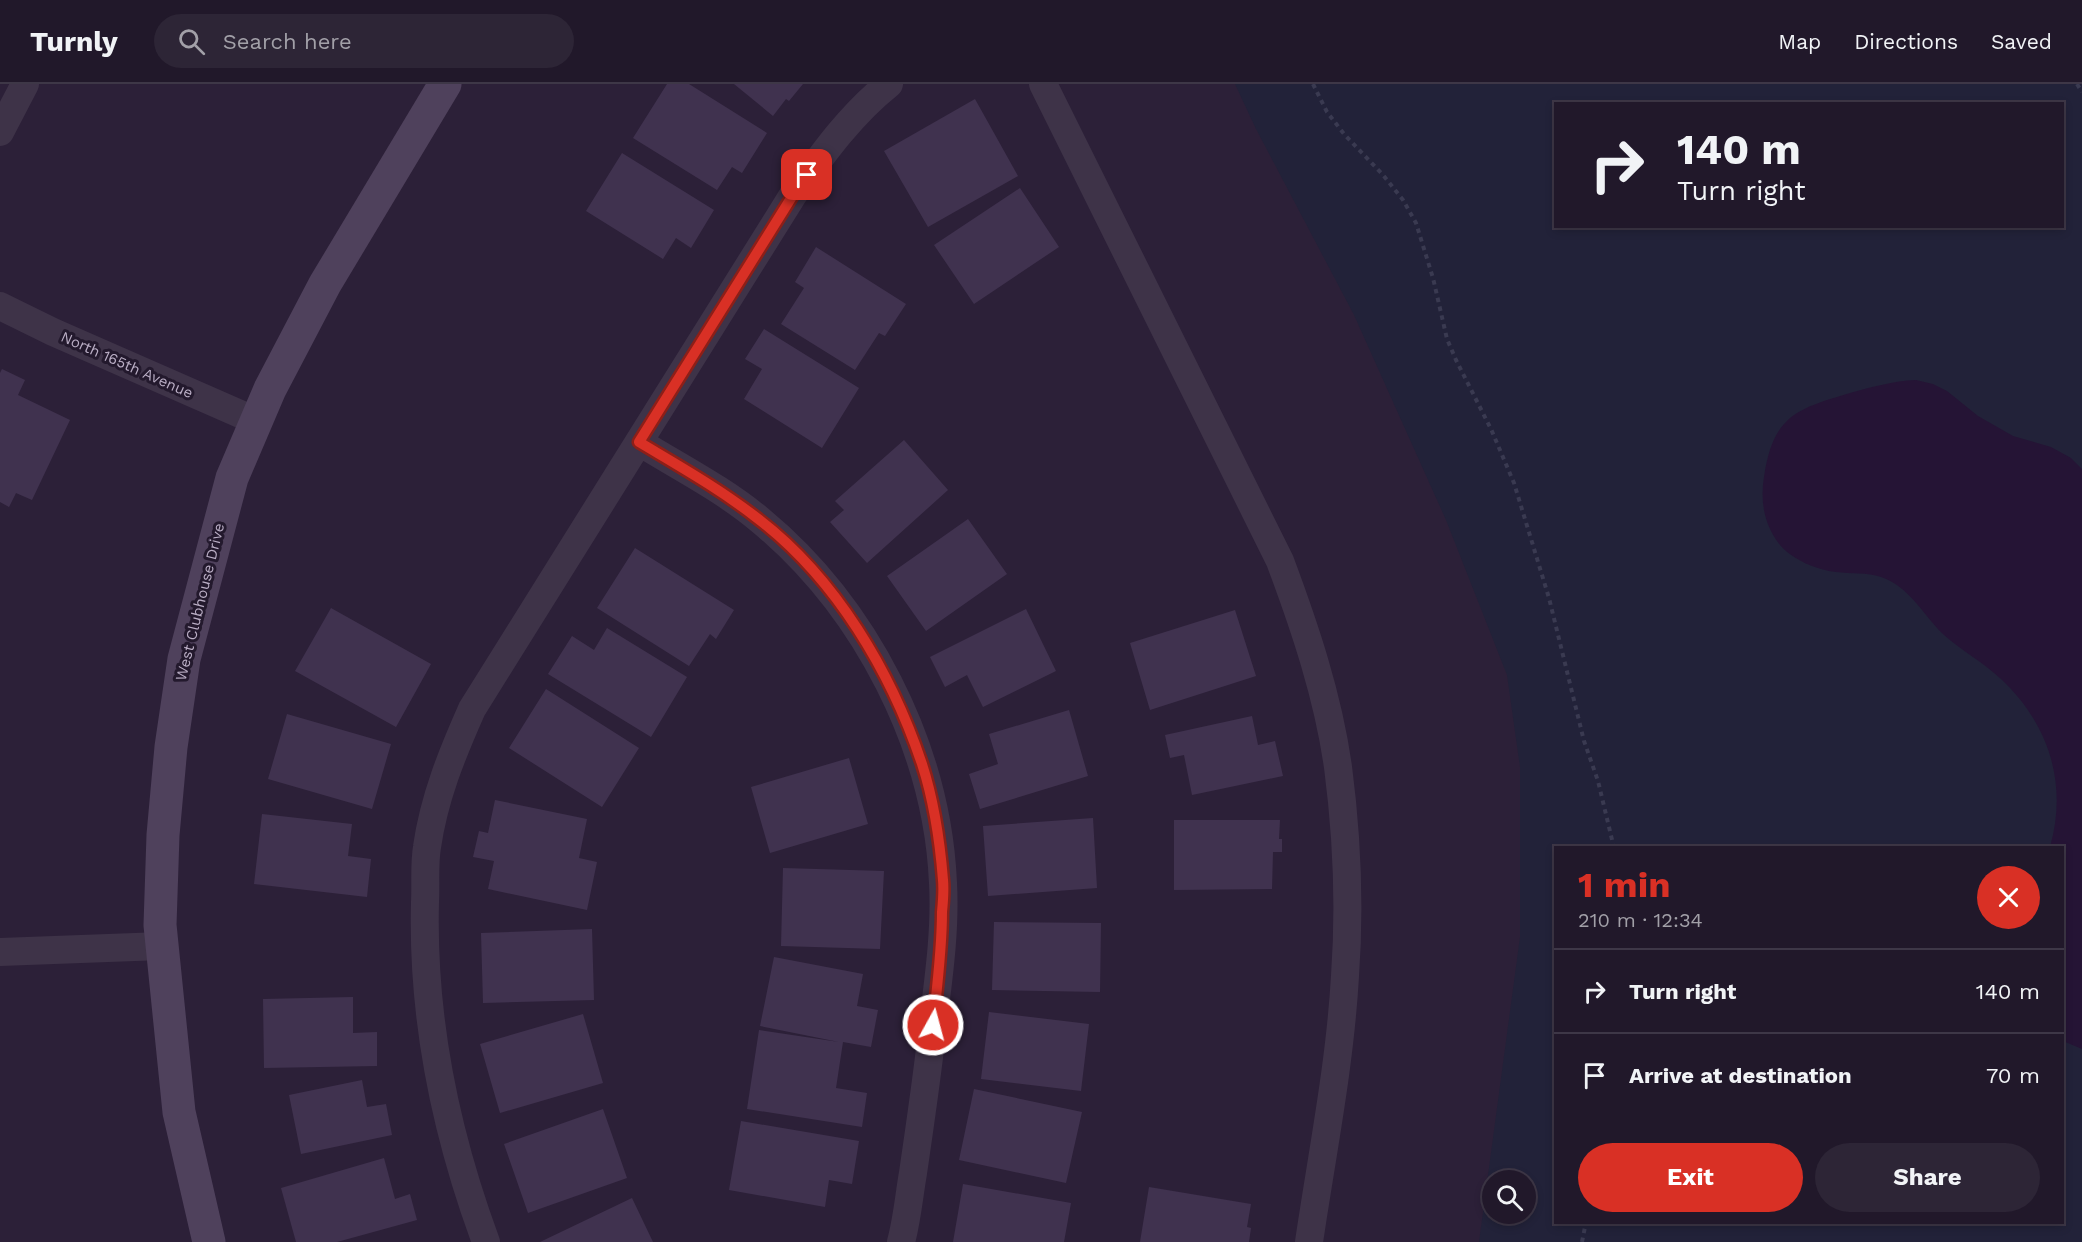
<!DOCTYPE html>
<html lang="en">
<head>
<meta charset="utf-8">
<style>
  :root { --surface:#21182a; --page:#2d2536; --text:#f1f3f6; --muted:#a2a0a8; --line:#3e3747; --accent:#d93025 }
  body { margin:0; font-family:"Work Sans",sans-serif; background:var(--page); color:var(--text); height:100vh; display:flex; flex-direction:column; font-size:22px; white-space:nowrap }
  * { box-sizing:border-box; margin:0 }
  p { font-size:20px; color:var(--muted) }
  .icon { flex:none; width:33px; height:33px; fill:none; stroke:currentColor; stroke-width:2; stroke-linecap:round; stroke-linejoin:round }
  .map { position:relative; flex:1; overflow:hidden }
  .drawer { position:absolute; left:1554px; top:762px; width:510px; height:378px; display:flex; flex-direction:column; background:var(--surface); border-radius:0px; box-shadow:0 3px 9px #0003,0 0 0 2px var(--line) }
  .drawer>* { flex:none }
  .hud { position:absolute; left:1554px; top:18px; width:510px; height:126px; border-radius:0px; box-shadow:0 3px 9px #0003,0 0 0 2px var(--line); background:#21182a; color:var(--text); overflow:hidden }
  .buttons { position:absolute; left:1482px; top:1086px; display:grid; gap:12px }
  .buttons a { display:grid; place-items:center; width:54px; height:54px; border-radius:50%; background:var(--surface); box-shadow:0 3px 9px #0003,0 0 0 2px var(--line); font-size:30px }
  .pin { position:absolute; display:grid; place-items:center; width:51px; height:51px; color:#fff; margin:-26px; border-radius:12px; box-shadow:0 3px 9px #0006 }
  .me { position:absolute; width:66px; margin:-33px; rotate:7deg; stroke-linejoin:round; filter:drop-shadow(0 0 4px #0008) }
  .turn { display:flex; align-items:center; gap:21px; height:126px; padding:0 24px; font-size:27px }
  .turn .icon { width:78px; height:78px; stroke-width:2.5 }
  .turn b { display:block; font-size:42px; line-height:51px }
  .round { display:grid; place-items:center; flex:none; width:63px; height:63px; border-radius:32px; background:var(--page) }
  .overview { display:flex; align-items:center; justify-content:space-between; height:102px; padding:0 24px }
  h1 { font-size:36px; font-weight:700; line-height:45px; color:var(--accent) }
  .primary-button { display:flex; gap:12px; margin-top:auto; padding:12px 24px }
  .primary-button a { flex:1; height:69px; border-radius:36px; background:var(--accent); color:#fff; font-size:24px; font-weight:700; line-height:69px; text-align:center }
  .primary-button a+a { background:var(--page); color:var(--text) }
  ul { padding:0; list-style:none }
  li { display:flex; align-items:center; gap:18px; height:84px; padding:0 24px; border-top:2px solid var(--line) }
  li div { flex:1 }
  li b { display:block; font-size:22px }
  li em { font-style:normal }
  header { display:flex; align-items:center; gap:36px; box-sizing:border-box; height:84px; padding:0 30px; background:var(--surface); border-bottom:2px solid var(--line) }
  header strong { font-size:28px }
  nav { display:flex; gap:33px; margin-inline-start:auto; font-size:21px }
  .search { width:420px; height:54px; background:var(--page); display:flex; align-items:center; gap:15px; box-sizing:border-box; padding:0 21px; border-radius:33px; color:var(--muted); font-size:22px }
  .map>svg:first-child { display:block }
</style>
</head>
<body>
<header>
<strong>Turnly</strong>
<div class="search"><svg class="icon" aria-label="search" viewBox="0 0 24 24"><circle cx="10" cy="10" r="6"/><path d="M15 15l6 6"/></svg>Search here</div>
<nav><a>Map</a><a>Directions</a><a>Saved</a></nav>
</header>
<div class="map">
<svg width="2082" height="1158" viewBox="0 0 2082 1158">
  <rect width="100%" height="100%" fill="#2c2038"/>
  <path fill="#222239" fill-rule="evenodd" d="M1235 0H2082V1158H1479L1520 853V683L1507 591 1446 436 1354 231 1256 45ZM1556 20H2062V142H1556ZM1556 764H2062V1138H1556ZM1492 1096H1526V1130H1492Z"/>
  <path fill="#251435" d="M1916 296 1933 300 1947 307 1978 332 2013 352 2051 363 2071 374 2082 385V965L2063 957 2062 764 2050 763C2068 700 2049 640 2001 595 1983 578 1962 567 1944 551 1923 531 1910 503 1881 493 1867 488 1851 490 1836 488 1817 486 1793 476 1780 461 1764 441 1760 417 1764 393 1773 332 1796 325 1850 309 1872 303 1893 297 1916 296Z"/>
  <path fill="#40324f" d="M667 0H689L767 49 742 89 732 83 717 106 633 54Z
    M734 0H803L789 17 786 15 773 32Z
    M975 15 1018 92 928 143 884 67Z
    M622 69 714 126 691 164 676 154 663 175 586 127Z
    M1020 104 1059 163 974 220 934 161Z
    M816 163 906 220 885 252 879 249 855 286 781 240 804 204 795 198Z
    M764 245 859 304 822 364 744 315 762 285 745 275Z
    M2 285 25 296 18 311 70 336 32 416 16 409 9 423 0 418V289Z
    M904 356 948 406 867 479 830 438 844 426 835 417Z
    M968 435 1007 490 926 547 887 492Z
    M635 464 734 526 716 555 710 550 689 582 597 524Z
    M331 524 431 580 396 643 295 587Z
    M1026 525 1056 587 983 623 967 591 945 603 930 573Z
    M1235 526 1256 592 1150 626 1130 559Z
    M607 544 687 593 651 653 548 590 572 552 594 566Z
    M546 605 639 664 602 723 509 664Z
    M1069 626 1088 692 980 725 969 690 998 680 989 650Z
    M287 630 391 660 372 725 268 695Z
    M1252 632 1258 661 1275 657 1283 692 1192 711 1184 671 1170 674 1165 651Z
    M849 674 868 740 770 769 751 703Z
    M495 716 587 735 579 774 597 778 587 826 488 805 494 777 473 773 479 747 488 749Z
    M262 730 352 740 348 772 371 775 367 813 254 800Z
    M1093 734 1097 804 988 812 983 742Z
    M1174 736H1280L1279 755H1282V768H1273L1272 805 1174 806Z
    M783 784 884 787 880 865 781 862Z
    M994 838 1101 839 1100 908 992 906Z
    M592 845 594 916 483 919 481 849Z
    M774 873 863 890 857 922 878 926 871 963 843 958 836 1004 867 1009 862 1043 747 1025 759 946 839 958 760 942Z
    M353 913V949L377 948V982L264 984 263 915Z
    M989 928 1089 940 1081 1007 981 995Z
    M583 930 603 999 500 1029 480 960Z
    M362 996 367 1023 386 1020 392 1051 301 1070 289 1011Z
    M974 1005 1082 1028 1066 1099 959 1076Z
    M603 1025 627 1094 528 1129 504 1060Z
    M741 1037 859 1057 852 1100 829 1096 825 1123 729 1106Z
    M384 1074 395 1115 410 1110 417 1136 337 1158H296L281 1104Z
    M963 1100 1071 1119 1064 1158H953Z
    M1149 1103 1251 1120 1247 1143 1251 1144 1249 1158H1140Z
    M632 1114 653 1158H540Z"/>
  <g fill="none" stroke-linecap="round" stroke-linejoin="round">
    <path stroke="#3a3a51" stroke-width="4" stroke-dasharray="4.5 4.5" stroke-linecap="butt" d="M1313 0 1327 28 1344 50 1383 91 1403 116 1416 139 1433 194 1447 255 1456 276 1491 345 1514 399 1549 514 1584 657 1598 697 1614 764
      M2077 0 2082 8
      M1582 1158 1586 1138"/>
    <path stroke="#3e3348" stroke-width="28" d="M1043 0 1280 477C1305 544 1328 612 1338 683 1347 752 1350 822 1345 892 1340 981 1322 1070 1309 1158
      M0 48 25 0
      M0 222 53 248 256 337
      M639 358C679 383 723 405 760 436 865 523 937 662 943 799 946 854 936 910 930 965 925 1007 919 1048 913 1089 909 1112 907 1136 901 1158
      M0 868 162 862
      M486 1158C446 1050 422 933 425 818 426 800 424 781 427 763 434 714 452 670 472 625L793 111C822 71 850 31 889 0"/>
    <path stroke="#4f415c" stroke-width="33" d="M209 1158 179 1028 160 841 163 751 171 663 184 575 232 394 270 305 325 200 445 0"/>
  </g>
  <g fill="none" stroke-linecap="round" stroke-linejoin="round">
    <g stroke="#8d1f18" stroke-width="15">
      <path id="route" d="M807 91 793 111 639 358C679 382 720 405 757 434 836 494 891 588 922 680 934 717 940 758 943 796 944 807 943 818 942 828 942 866 937 903 933 941"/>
    </g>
    <use href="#route" stroke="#d93025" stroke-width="10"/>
  </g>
  <g text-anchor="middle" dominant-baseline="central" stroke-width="6" stroke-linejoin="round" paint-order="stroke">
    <g font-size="15" fill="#baaec5" stroke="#23192d">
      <text transform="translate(127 281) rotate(24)">North 165th Avenue</text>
      <text transform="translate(200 518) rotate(-76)">West Clubhouse Drive</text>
    </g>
  </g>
</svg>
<div class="buttons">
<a><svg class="icon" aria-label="search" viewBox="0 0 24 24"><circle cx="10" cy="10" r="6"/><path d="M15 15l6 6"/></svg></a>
</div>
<div class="pin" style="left:807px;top:91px;background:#d93025"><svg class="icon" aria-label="arrive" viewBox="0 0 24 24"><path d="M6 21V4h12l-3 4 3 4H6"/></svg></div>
<svg class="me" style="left:933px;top:941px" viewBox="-20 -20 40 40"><circle r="17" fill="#d93025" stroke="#fff" stroke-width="3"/><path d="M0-11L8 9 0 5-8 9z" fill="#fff"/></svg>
<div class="hud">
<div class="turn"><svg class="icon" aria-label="right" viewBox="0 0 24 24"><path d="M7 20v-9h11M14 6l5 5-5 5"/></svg><div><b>140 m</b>Turn right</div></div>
</div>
<section class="drawer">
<div class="overview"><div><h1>1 min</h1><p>210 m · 12:34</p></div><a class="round" style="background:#d93025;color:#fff"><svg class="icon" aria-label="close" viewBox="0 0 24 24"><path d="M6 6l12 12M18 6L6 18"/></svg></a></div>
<ul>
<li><svg class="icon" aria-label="right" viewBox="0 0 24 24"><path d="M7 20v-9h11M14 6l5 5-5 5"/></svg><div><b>Turn right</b></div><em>140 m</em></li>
<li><svg class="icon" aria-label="arrive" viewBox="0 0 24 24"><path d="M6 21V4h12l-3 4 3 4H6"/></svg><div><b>Arrive at destination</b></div><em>70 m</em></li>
</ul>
<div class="primary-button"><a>Exit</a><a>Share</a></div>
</section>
</div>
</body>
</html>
